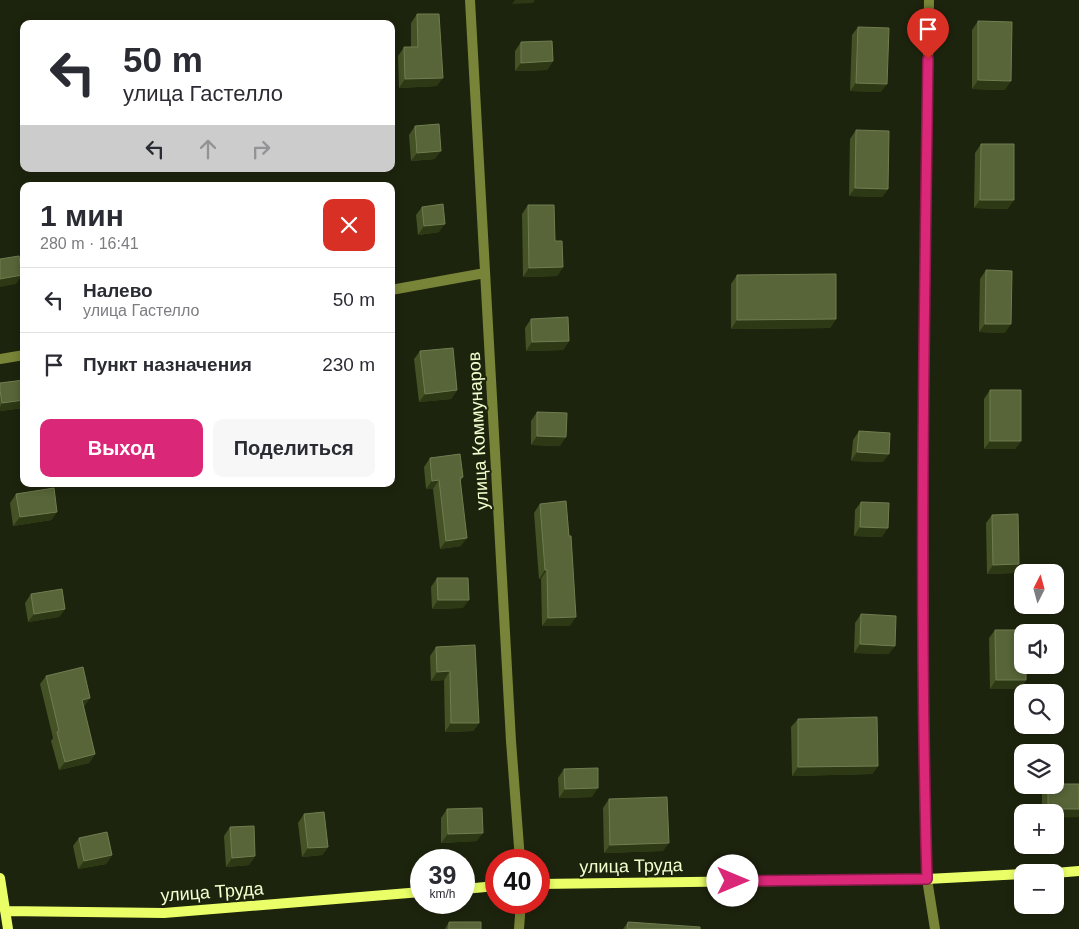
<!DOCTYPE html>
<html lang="ru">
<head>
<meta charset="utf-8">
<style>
  :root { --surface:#fff; --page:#f7f7f7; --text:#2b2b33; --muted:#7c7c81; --line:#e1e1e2; --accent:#db2777 }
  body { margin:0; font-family:Arial,sans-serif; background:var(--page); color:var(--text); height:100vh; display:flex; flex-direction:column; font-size:19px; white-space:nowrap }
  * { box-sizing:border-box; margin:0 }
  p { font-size:16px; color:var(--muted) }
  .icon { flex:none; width:28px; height:28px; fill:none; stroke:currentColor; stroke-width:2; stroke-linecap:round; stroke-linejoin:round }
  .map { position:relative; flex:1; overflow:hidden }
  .drawer { position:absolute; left:20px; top:182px; width:375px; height:305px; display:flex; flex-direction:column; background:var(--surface); border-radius:10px; box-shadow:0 2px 8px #0003 }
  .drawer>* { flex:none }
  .hud { position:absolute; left:20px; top:20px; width:375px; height:152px; border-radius:10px; box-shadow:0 2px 8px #0003; background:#fff; color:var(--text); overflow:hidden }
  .needle { width:32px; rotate:6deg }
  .tools { position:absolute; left:1014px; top:564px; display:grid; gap:10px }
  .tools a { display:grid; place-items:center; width:50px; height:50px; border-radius:10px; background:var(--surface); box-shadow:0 2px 8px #0003; font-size:25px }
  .speed { position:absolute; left:410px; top:849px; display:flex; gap:10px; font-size:25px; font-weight:700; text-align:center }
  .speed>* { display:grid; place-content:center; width:65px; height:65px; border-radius:50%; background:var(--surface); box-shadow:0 2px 8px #0003; line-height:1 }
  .speed small { font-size:12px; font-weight:400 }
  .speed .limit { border:8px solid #d22; background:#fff; color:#111 }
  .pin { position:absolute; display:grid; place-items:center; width:42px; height:42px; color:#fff; margin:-51px -21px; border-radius:50% 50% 50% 0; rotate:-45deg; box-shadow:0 0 5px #0007 }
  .pin .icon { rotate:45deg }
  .me { position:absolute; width:55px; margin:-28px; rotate:90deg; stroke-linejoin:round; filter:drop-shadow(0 0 4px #0008) }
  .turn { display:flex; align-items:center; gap:18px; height:105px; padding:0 20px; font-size:22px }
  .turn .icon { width:65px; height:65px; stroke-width:2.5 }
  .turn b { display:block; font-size:35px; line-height:42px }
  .lanes { display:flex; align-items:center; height:48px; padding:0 20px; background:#0003; justify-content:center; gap:25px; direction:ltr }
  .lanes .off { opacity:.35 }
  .round { display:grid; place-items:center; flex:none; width:52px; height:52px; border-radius:10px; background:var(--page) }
  .overview { display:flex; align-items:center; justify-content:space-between; height:85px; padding:0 20px }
  h1 { font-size:30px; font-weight:600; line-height:38px }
  .cta { display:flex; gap:10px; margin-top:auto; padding:10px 20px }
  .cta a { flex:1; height:58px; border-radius:10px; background:var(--accent); color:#fff; font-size:20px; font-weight:600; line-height:58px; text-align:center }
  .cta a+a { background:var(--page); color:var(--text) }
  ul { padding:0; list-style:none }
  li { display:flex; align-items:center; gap:15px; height:65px; padding:0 20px; border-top:1px solid var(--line) }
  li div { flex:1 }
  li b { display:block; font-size:19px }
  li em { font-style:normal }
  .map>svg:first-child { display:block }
</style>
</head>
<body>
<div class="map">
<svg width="1079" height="929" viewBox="0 0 1079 929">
  <rect width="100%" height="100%" fill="#1d240d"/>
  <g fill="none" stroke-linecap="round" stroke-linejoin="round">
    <path stroke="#788437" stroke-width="10" d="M470 0 511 741 520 860
      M929 0 923 412 924 779 927 879 935 929
      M391 290 485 273
      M0 359 24 355
      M519 929 521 902"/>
    <path stroke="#eaff67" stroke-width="10" d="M1055 873 1079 871
      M0 878 8 929
      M539 884 927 879 1022 874
      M464 889 496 886
      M5 911 164 913 421 892"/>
  </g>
  <path fill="#445226" d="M417 14 437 86 399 88 398 56 404 47H411V23Z
    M978 21 1005 90 972 89V30Z
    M858 27 881 92 850 91 852 35Z
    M521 42 553 61 547 70 515 71V51Z
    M415 126 435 159 411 161 409 135Z
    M856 130 888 189 882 197 849 196 850 139Z
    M981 144 1008 209 974 208 975 153Z
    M528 205 555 241 563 267 557 276 523 277 522 214Z
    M422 207 439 232 418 235 416 215Z
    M986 270 1005 333 979 332 980 279Z
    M737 275 836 319 830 328 731 329V284Z
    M531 319 569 341 563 350 526 351 525 328Z
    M420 351 457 390 451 399 419 402 414 359Z
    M24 380V408L0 411V383Z
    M990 390 1021 441 1015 449H984V399Z
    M537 412 560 446 531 445V421Z
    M859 431 883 462 851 461 853 440Z
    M430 458 463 477 461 480V546L440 549 433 489H426L424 467Z
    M16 494 57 512 51 520 13 526 10 503Z
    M861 502 882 537 854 536 855 510Z
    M540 504 570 626H542L541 579H539L534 513Z
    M992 515 1013 573 987 574 986 523Z
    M437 578 463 608 432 609 431 587Z
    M31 594 65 609 59 617 28 622 25 603Z
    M861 614 889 654 854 653 855 623Z
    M995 630 1026 680 1020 689H990L989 638Z
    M436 647 479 723 473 731 445 732 444 680 431 681 430 656Z
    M46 676 84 707H83L95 754 89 763 59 770 51 741 53 738 40 684Z
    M798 719 878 766 872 774 792 776 791 727Z
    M564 769 592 797 559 798 558 778Z
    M1047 785H1055V812H1042V793Z
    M609 799 663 851 604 853 603 808Z
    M447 809 477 841 441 843V818Z
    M304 814 328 847 322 855 302 857 298 823Z
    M230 827 255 856 249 865 226 867 224 836Z
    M79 838 112 855 106 864 78 869 73 846Z
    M449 922 481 929H445Z
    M628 922 700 929H623Z"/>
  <path fill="#2d3814" d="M515 0H535L533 3 512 4Z
    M553 61 547 70 515 71 521 63Z
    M443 78 437 86 399 88 405 79Z
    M978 80 1011 81 1005 90 972 89Z
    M856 83 887 84 881 92 850 91Z
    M441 151 435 159 411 161 417 153Z
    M855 188 888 189 882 197 849 196Z
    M980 200H1014L1008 209 974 208Z
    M445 224 439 232 418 235 424 226Z
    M563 267 557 276 523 277 529 268Z
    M22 275 16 284 0 287V279Z
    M836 319 830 328 731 329 737 320Z
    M985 324H1011L1005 333 979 332Z
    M569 341 563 350 526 351 532 342Z
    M457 390 451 399 419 402 425 394Z
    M24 400V408L0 411V407L2 403Z
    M537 436 566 437 560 446 531 445Z
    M990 441H1021L1015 449H984Z
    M857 452 889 454 883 462 851 461Z
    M439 480 433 489H426L432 481Z
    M57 512 51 520 13 526 20 517Z
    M860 527 888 528 882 537 854 536Z
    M467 538 461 546 440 549 446 541Z
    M1019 564 1013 573 987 574 993 565Z
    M545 570H547L541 579H539Z
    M438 600H469L463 608 432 609Z
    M65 609 59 617 28 622 34 614Z
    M576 617 570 626H542L548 618Z
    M860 644 895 646 889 654 854 653Z
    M450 671 444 680 431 681 437 672Z
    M996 680H1026L1020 689H990Z
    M90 698 84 707 76 709 82 700Z
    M451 723H479L473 731 445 732Z
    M95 754 89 763 59 770 65 762Z
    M878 766 872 774 792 776 798 767Z
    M598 788 592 797 559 798 565 789Z
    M1048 809H1079V817L1055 818V812H1046Z
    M483 833 477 841 441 843 448 834Z
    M669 843 663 851 604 853 610 845Z
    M328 847 322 855 302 857 308 848Z
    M112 855 106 864 78 869 84 861Z
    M255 856 249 865 226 867 232 858Z"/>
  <path fill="#576538" stroke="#707d50" d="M417 14H439L443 78 405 79 404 47H418Z
    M978 21 1012 22 1011 81 978 80Z
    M858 27 889 28 887 84 856 83Z
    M552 41 553 61 521 63V42Z
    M439 124 441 151 417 153 415 126Z
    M856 130 889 131 888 189 855 188Z
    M981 144H1014V200H980Z
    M443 204 445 224 424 226 422 207Z
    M528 205H554L555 241H562L563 267 529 268Z
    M19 256 22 275 0 279V259Z
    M986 270 1012 271 1011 324H985Z
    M836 274V319L737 320V275Z
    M568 317 569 341 532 342 531 319Z
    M453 348 457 390 425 394 420 351Z
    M24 380V400L2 403 0 390V383Z
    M990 390H1021V441H990Z
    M537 412 567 413 566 437 537 436Z
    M859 431 890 433 889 454 857 452Z
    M460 454 463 477 460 478 467 538 446 541 439 480 432 481 430 458Z
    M54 488 57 512 20 517 16 494Z
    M566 501 569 536H571L576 617 548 618 547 570H545L540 504Z
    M861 502 889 503 888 528 860 527Z
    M1018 514 1019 564 993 565 992 515Z
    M437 578H468L469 600H438Z
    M62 589 65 609 34 614 31 594Z
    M861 614 896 616 895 646 860 644Z
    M995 630H1026V632H1022V665H1026V680H996Z
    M475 645 479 723H451L450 671 437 672 436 647Z
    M83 667 90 698 82 700 95 754 65 762 57 732 59 731 46 676Z
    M877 717 878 766 798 767V719Z
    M598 768V788L565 789 564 769Z
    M1055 784H1079V809H1048V785H1055Z
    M667 797 669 843 610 845 609 799Z
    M482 808 483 833 448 834 447 809Z
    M324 812 328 847 308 848 304 814Z
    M254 826 255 856 232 858 230 827Z
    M107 832 112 855 84 861 79 838Z
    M449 922H481V929H449Z
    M628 922 700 927V929H627Z"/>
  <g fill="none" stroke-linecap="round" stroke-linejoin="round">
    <g stroke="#8e194d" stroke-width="12">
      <path id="route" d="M733 881 927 879C919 606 924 332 928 59"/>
    </g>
    <use href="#route" stroke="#db2777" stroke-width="9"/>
  </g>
  <g text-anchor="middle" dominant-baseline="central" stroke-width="4" stroke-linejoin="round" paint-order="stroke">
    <g font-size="18" fill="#f4ffd0" stroke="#1d240d">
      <text transform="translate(478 431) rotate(-93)">улица Коммунаров</text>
      <text transform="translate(631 866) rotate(-1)">улица Труда</text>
      <text transform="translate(212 892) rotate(-4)">улица Труда</text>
    </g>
  </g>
</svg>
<div class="tools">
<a><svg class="needle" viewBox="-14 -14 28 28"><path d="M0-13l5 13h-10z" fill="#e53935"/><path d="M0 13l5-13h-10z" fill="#7c7c81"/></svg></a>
<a><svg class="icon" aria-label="sound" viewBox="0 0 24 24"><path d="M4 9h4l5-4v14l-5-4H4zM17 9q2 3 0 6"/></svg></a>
<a><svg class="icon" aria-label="search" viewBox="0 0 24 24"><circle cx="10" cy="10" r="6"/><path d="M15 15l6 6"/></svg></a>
<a><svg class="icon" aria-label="layers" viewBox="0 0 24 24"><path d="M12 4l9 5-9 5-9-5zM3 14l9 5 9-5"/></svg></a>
<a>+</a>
<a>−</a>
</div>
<div class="speed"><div>39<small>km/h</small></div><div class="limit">40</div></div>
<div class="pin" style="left:928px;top:59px;background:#d93025"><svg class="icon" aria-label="arrive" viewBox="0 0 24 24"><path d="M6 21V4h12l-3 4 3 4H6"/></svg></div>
<svg class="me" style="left:733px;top:881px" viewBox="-20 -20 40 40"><circle r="19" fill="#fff"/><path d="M0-13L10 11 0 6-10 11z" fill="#db2777"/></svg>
<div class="hud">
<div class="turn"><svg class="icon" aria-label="left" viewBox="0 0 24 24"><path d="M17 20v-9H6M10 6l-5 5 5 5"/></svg><div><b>50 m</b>улица Гастелло</div></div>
<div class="lanes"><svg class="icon" aria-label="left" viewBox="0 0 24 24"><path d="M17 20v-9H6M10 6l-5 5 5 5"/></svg><svg class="icon off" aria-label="ahead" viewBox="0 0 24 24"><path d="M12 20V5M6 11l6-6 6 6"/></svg><svg class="icon off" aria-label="right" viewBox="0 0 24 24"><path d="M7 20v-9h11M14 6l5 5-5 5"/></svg></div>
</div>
<section class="drawer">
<div class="overview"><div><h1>1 мин</h1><p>280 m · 16:41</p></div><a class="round" style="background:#d93025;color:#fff"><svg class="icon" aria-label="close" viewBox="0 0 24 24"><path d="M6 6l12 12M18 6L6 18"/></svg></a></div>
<ul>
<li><svg class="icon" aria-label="left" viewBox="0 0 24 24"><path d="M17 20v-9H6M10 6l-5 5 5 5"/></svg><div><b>Налево</b><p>улица Гастелло</p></div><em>50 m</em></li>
<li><svg class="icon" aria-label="arrive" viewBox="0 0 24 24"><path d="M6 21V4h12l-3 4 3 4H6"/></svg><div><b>Пункт назначения</b></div><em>230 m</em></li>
</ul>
<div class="cta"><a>Выход</a><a>Поделиться</a></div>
</section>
</div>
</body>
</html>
